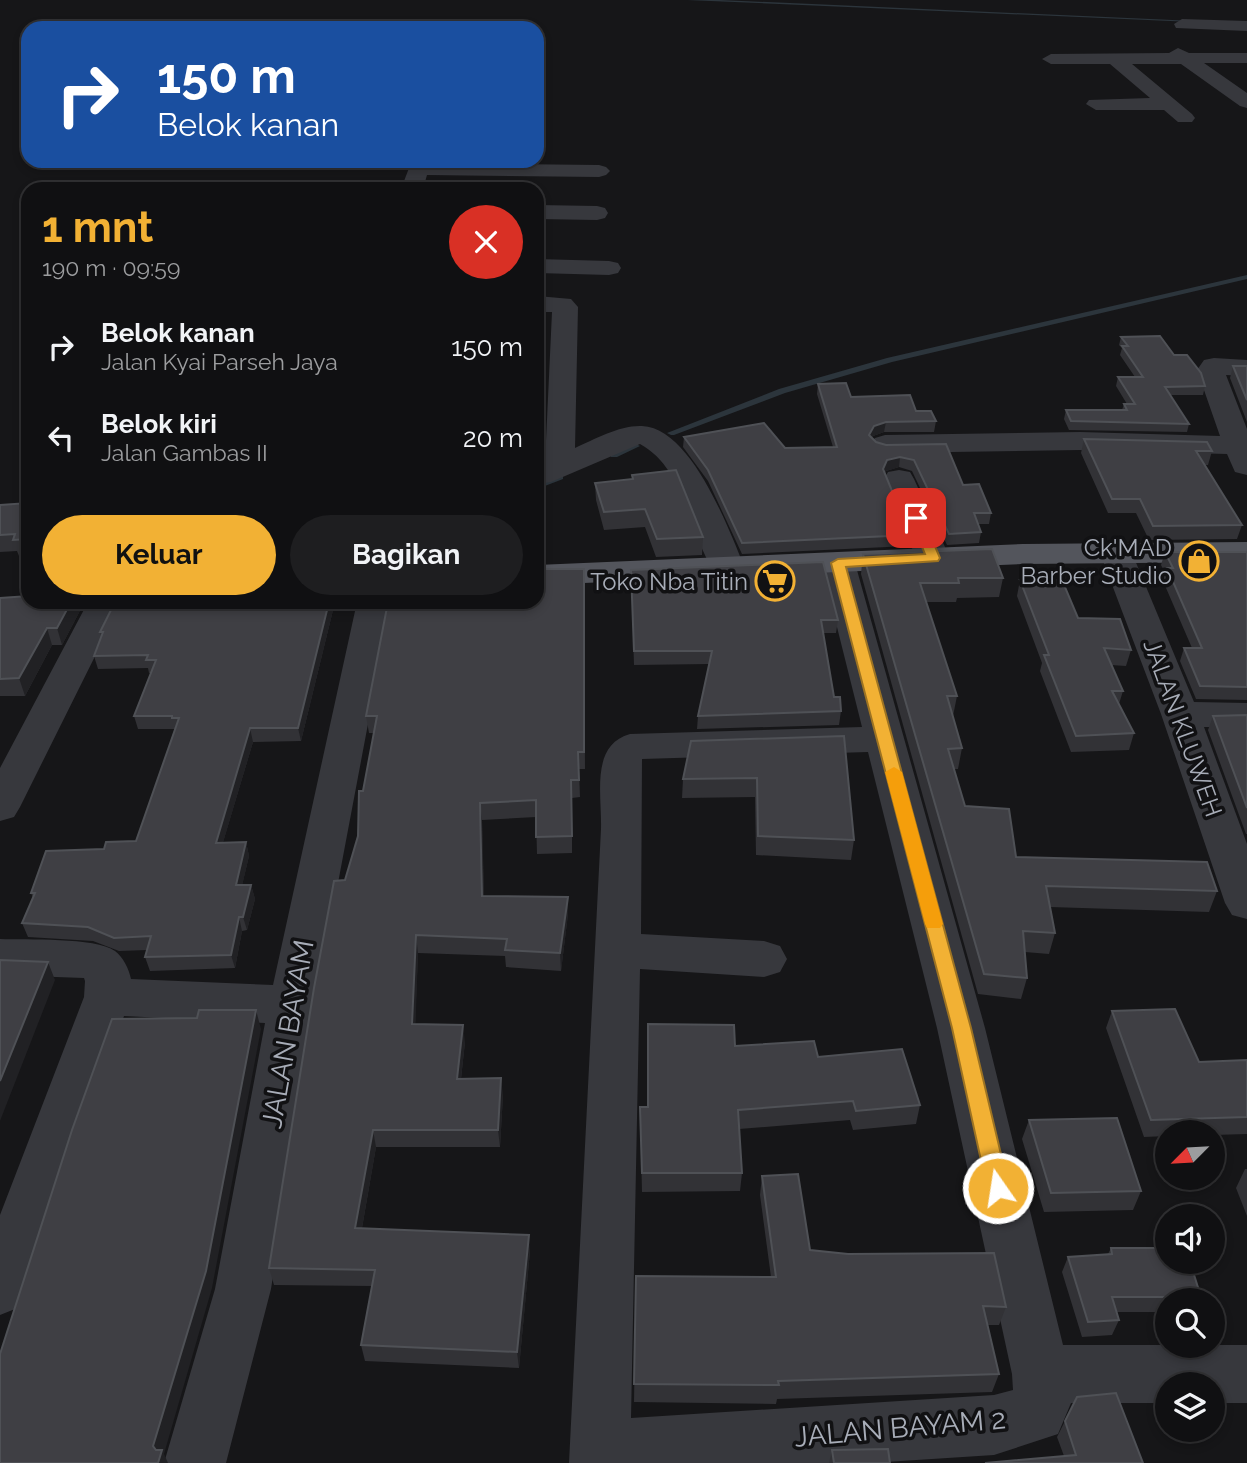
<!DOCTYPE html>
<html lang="id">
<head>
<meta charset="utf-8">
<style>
  :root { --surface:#101012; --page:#1e1e20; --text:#f1f3f6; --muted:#9c9d9f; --line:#303032; --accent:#f2b134 }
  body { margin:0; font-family:Raleway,sans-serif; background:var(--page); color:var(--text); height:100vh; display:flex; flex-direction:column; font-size:26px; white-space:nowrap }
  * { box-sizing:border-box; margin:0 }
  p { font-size:23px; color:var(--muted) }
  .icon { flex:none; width:38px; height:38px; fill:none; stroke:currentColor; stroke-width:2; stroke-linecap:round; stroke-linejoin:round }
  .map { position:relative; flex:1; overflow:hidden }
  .panel { position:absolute; left:21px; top:182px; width:523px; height:427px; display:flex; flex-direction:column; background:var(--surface); border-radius:21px; box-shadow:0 4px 10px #0003,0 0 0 2px var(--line) }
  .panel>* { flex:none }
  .hud { position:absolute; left:21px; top:21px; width:523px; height:147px; border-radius:21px; box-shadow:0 4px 10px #0003,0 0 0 2px var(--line); background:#1a4fa0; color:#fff; overflow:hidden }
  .needle { width:46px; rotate:246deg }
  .fabs { position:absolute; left:1155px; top:1120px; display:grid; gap:14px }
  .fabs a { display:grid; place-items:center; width:70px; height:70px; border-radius:50%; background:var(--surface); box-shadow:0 4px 10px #0003,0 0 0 2px var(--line); font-size:35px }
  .pin { position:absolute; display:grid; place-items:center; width:60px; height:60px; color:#fff; margin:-30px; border-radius:14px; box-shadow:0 4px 10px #0006 }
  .me { position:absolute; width:77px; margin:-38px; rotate:347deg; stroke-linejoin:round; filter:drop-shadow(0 0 5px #0008) }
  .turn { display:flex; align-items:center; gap:24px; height:147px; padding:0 21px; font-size:32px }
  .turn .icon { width:91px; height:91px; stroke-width:2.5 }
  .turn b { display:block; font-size:49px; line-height:60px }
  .round { display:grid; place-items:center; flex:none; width:74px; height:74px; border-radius:37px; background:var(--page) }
  .headline { display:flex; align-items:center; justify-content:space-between; height:119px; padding:0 21px }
  h1 { font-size:42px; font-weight:700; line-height:52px; color:var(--accent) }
  .button { display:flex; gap:14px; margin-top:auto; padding:14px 21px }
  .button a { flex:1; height:80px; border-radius:42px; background:var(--accent); color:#111; font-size:28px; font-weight:700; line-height:80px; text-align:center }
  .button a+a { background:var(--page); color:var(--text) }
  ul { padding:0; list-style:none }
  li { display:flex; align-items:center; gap:21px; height:91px; padding:0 21px }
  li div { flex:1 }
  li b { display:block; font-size:26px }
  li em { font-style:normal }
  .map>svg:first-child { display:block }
</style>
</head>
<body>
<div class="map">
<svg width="1247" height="1463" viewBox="0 0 1247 1463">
  <rect width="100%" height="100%" fill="#161618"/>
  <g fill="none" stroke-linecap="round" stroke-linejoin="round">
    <path fill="#2c353c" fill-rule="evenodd" d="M687 0H720L1195 21 1193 22Z
      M1247 275V279L892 362 785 393 674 435H671L667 433 779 389 887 358Z
      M633 444H636L640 446 617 457H611L610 455Z
      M560 474 563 475V479L537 489V484Z"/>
    <path fill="#37383d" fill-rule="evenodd" d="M1182 19 1247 21V31L1176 28 1174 24Z
      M1178 48 1189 53H1247V63H1204L1247 93V108L1240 106 1181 64H1132L1192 114 1195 118 1192 122H1178L1164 110H1096L1086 104 1089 100 1150 98 1110 64H1051L1042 59 1051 54 1169 53Z
      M425 163 599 165 606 167 610 171 606 175 599 177 427 175 423 189H401L409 168Z
      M537 205 597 206 605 208 608 213 605 218 597 220 537 219Z
      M537 259 609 261 618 263 621 268 618 273 609 275 537 273Z
      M537 296 571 299 578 307 575 448C595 439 620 425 642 426 691 428 728 527 744 566L739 573 727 576 715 573C688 533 686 469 640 444L551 482 537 484V466L545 462 552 312H537Z
      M1214 358 1247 360V376L1226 375 1247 429V475L1235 472 1227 454 1080 450 885 453 875 450 870 444 875 438 885 435 1080 432 1220 436 1197 370 1204 360Z
      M899 470 910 472 914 479 950 558 945 565 933 568 921 565 916 558 884 479 888 472Z
      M1116 543 1128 546 1132 553 1194 702 1247 703V727H1204L1247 844V919L1232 915 1225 903 1161 714 1100 553 1104 546Z
      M838 553 850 556 855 563 985 1028 1063 1345H1247V1403H1213V1384H1167V1403H1071L1058 1434 994 1455 870 1463H569L601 829C602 795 590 745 630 734L862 727 821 563 826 556ZM868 752 937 1028 1012 1374 1013 1390 994 1395 631 1418 640 969 764 977 780 972 787 959 780 946 764 941 641 934 642 759Z
      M88 602H122L20 807 14 817 0 821V768Z
      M357 602H391L315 1005 271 1289 226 1463H164L215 1289 265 1023 124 1016 28 1288 20 1307 0 1315V1215L84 997 85 981 84 978 0 975V939C26 940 95 937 115 951 123 957 129 969 131 979L273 985Z"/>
    <path fill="#53555c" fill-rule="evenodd" d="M1247 542V562L1023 564 537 585V565L1023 544Z"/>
  </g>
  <path fill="#323236" d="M1121 337 1174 355 1205 386 1203 395H1170L1189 424 1187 432 1069 430 1064 419 1066 410H1122L1124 404H1127L1116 386 1118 377H1135L1120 355 1122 348 1119 345Z
    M1233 366H1247V422L1230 378Z
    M818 384 851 397 916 411 936 421 934 432H884L873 436 872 438 876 442 963 485 991 513 989 524H978L981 532 979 543 947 545 912 471 899 467 886 471 885 473 910 535 908 546 742 554 708 481 683 447 684 437 785 448 833 447 817 394Z
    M1084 439 1212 451 1208 465H1204L1242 525 1237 539 1149 540 1136 513H1108L1081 453Z
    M632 475 703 537 702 555 656 557 645 527 604 530 596 500 595 483 632 479Z
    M28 503V556H19L17 551 0 552V505Z
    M1165 552H1247V700L1196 699 1180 661 1184 648H1192L1163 581 1165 573 1161 565Z
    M863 554 1003 578 999 597 957 598 956 602H926L957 696 953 716 962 748 958 769H954L965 806 1016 857 1217 891 1209 912 1050 907 1055 933 1049 954 1025 952 1027 978 1021 999 978 994 861 574Z
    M584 569 585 769H579L580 797 572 798V853L537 854 536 817 482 820 484 896 568 897V914L561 971 506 967 505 956 418 953 415 1024 465 1042 461 1079 503 1095 500 1147H376L362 1228 530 1251 519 1368 365 1361 361 1345 372 1286 274 1285 269 1268 345 880 358 836 363 791 374 733H369L366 716Z
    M631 570 838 620 836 633H823L834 697 841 711 839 725 697 729 698 716 709 664 634 665Z
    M1020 580 1078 618 1131 650 1126 666 1111 665 1123 691 1119 704 1134 733 1129 750 1071 752 1040 671 1042 663 1017 596Z
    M0 598 84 603 62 645H52L25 696H0Z
    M335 602 301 741 253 742 223 842H246L249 856 242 885H251L255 899 247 930 242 931 235 968 150 971 145 957 147 950 119 951 93 941 28 937 22 923 33 898 31 893 104 849 136 841 175 731 174 729H138L134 716 151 673H149L148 668 98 669 94 656 101 637 100 632Z
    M1247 715V834H1246L1208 730 1213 716Z
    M844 736 854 840 851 860 756 855 755 797 682 798 683 779Z
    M1112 1011 1199 1062 1247 1060V1134L1213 1135V1132H1167V1136L1144 1137 1106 1028Z
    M735 1046 818 1057 920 1105 916 1124 853 1130 850 1120 739 1129 742 1173 740 1191 642 1192 640 1107H648Z
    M1029 1120 1141 1191 1133 1210 1044 1212 1022 1139Z
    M1245 1169H1247V1216L1236 1188Z
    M762 1176 810 1250 1006 1307 999 1325H988L999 1374 992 1392 777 1399 776 1404 634 1402 636 1276 771 1277 760 1195Z
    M1111 1248 1201 1297 1199 1300H1167V1312H1117L1119 1320 1112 1335 1082 1337 1062 1272 1068 1257 1108 1254Z
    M1065 1421 1143 1463 1064 1456 1057 1437Z
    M832 1450 890 1463H829Z"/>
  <path fill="#212124" d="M886 422 884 432 873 436 868 446 869 435 874 426Z
    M900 457 899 467 886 471 882 480 883 469 887 460Z
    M71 602H84V603L62 645 57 628Z
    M329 602H335L301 741 298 728Z
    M47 628 52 645 25 696 19 678Z
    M250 728 253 742 219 856 216 843Z
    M480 803 482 820 484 913 482 896Z
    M246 842 249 856 239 899 236 885Z
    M251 885 255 899 247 930 243 917Z
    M568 897V914L561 971 560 953Z
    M239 917 242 931 235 968 231 955Z
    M416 935 418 953 415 1041 412 1024Z
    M48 962 55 980 0 1121V1081Z
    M256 1010 261 1029 212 1288 164 1454 168 1463H158L153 1446Z
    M463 1025 465 1042 459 1096 457 1079Z
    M501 1078 503 1095 500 1147 498 1130Z
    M373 1130 376 1147 359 1245 355 1228Z
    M529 1235 530 1251 519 1368 517 1352Z"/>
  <path fill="#3f3f44" stroke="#4f5156" stroke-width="2" d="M1160 336 1174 355H1187L1201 373 1205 386 1165 387 1189 424 1071 421 1066 410H1127L1124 404H1135L1118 377H1143L1122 346H1128L1121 337Z
    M1233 366H1247V400Z
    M846 383 851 397 910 395 916 411H931L936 421 886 422 874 426 869 435 876 442 886 445 946 444 963 485 979 484 991 513H974L981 532 949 534 914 460 900 457 887 460 883 469 910 535 742 543 708 470 684 437 764 423 785 448 837 447 818 384Z
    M1084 439 1207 442 1212 451H1196L1242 525 1153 526 1140 499H1112Z
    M676 470 703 537 657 539 645 509 604 512 595 483 633 479 632 475Z
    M28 503V539L13 540 15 534 0 535V505Z
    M992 549 1003 578H958L959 583H920L957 696H947L962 748 948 749 965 806 1009 809 1016 857 1207 862 1217 891 1046 886 1055 933 1023 931 1027 978 984 974 863 554Z
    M1165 552H1247V687L1200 686 1184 648H1202L1167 568H1173Z
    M823 562 838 620H821L834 697H840L841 711 698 716 712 651H634L631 570Z
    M537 569H584V752H578L579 780H571L572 836 536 837V800L480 803 482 896 568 897 560 953 505 950 507 939 416 935 412 1024 463 1025 457 1079 501 1078 498 1130H373L355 1228 529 1235 517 1352 361 1345 375 1270 269 1268 314 988 334 881 345 880 358 836 359 791H363L377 716H366L388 602H537Z
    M1020 580H1062L1078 618 1120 619 1131 650 1104 648 1123 691H1112L1134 733 1076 736 1044 655H1049Z
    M28 596V602H71L57 628H47L19 678 0 679V598Z
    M115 602H329L298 728H250L216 843 246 842 236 885H251L243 917H239L231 955 145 957 151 936 114 938 88 927 22 923 35 893H31L46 851 104 849 106 842 136 841 179 718H172V716H134L156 660H146L148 655 94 656 103 632H100Z
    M1247 715V808L1213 716Z
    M844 736 854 840 758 836 757 778 683 779 691 741Z
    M0 960 48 962 0 1081Z
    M1175 1009 1199 1062 1247 1060V1117L1151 1120 1112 1011Z
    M199 1010H256L206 1271 153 1446 156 1450H162L158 1463H0V1354L72 1130 112 1019 197 1018Z
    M648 1024 734 1025 735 1046 814 1041 818 1057 902 1049 920 1105 856 1111 853 1101 738 1110 742 1173H642L640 1107H648Z
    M1117 1118 1141 1191 1051 1193 1029 1120Z
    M798 1174 810 1250 848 1254 994 1253 1006 1307 983 1306 999 1374 778 1381 779 1385 634 1384 636 1276 776 1277 762 1176Z
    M1111 1248H1167V1262H1190L1201 1297H1112L1119 1320 1088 1322 1068 1257 1112 1254Z
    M1116 1393 1143 1463H985L1076 1455 1065 1421 1077 1397Z
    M888 1449 890 1463H834L832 1450Z"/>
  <path fill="#f2b134" stroke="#9d7322" stroke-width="2" d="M916 514 923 518 940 558 938 561 846 567 971 1028 1009 1188 1006 1195 998 1198 991 1195 987 1188 952 1028 831 563 838 559 925 554 910 518Z"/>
  <path fill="#f59e0b" d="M894 767 902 772 943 924 940 928H927L925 924 885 772Z"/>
  <defs>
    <g id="shop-ring" transform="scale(2.0125)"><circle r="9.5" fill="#111113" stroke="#f2b134" stroke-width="1.5"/><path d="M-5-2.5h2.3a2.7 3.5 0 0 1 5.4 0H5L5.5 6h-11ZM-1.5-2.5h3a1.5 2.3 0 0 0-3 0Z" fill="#f2b134"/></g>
    <g id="supermarket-ring" transform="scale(2.0125)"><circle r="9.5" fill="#111113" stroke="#f2b134" stroke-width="1.5"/><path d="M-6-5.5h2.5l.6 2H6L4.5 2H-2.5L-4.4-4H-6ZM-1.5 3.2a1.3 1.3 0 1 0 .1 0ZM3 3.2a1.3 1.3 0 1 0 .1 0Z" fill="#f2b134"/></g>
  </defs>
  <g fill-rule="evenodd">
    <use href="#shop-ring" x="1199" y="561"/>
    <use href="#supermarket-ring" x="775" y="581"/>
  </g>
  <g text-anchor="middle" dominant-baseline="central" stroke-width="7" stroke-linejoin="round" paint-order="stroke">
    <g font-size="24" fill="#a8adb8" stroke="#111113" text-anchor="end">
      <text x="1172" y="547">Ck'MAD<tspan x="1172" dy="28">Barber Studio</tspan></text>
      <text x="748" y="581">Toko Nba Titin</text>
    </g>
    <g font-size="24" fill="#a8adb8" stroke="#111113">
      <text transform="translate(1183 728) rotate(70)">JALAN KLUWEH</text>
    </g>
    <g font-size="28" fill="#a8adb8" stroke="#111113">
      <text transform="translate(288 1034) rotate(-80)">JALAN BAYAM</text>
      <text transform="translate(900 1428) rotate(-5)">JALAN BAYAM 2</text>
    </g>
  </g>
</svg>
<div class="fabs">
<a><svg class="needle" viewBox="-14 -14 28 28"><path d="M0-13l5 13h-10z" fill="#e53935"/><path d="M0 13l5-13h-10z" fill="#9c9d9f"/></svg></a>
<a><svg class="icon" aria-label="sound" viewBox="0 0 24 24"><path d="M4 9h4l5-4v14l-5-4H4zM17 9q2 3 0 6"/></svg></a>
<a><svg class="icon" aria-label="search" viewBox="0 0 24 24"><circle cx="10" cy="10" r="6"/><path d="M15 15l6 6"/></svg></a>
<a><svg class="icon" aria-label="layers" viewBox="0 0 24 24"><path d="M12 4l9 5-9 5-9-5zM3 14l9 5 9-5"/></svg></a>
</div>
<div class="pin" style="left:916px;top:518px;background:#d93025"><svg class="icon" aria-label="arrive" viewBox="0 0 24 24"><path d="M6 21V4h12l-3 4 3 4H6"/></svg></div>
<svg class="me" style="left:998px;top:1188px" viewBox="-20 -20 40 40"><circle r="17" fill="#f2b134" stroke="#fff" stroke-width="3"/><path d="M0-11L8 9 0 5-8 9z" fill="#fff"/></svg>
<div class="hud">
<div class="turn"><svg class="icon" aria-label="right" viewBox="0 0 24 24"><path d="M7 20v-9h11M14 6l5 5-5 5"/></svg><div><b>150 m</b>Belok kanan</div></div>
</div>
<section class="panel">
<div class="headline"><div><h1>1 mnt</h1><p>190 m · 09:59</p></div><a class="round" style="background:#d93025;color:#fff"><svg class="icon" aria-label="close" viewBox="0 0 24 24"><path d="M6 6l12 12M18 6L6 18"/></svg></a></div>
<ul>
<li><svg class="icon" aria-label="right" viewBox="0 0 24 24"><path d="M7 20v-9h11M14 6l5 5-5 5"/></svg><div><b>Belok kanan</b><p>Jalan Kyai Parseh Jaya</p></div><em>150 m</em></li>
<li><svg class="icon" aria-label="left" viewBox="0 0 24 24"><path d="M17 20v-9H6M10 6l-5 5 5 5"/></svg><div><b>Belok kiri</b><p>Jalan Gambas II</p></div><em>20 m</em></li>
</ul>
<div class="button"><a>Keluar</a><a>Bagikan</a></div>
</section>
</div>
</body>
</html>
